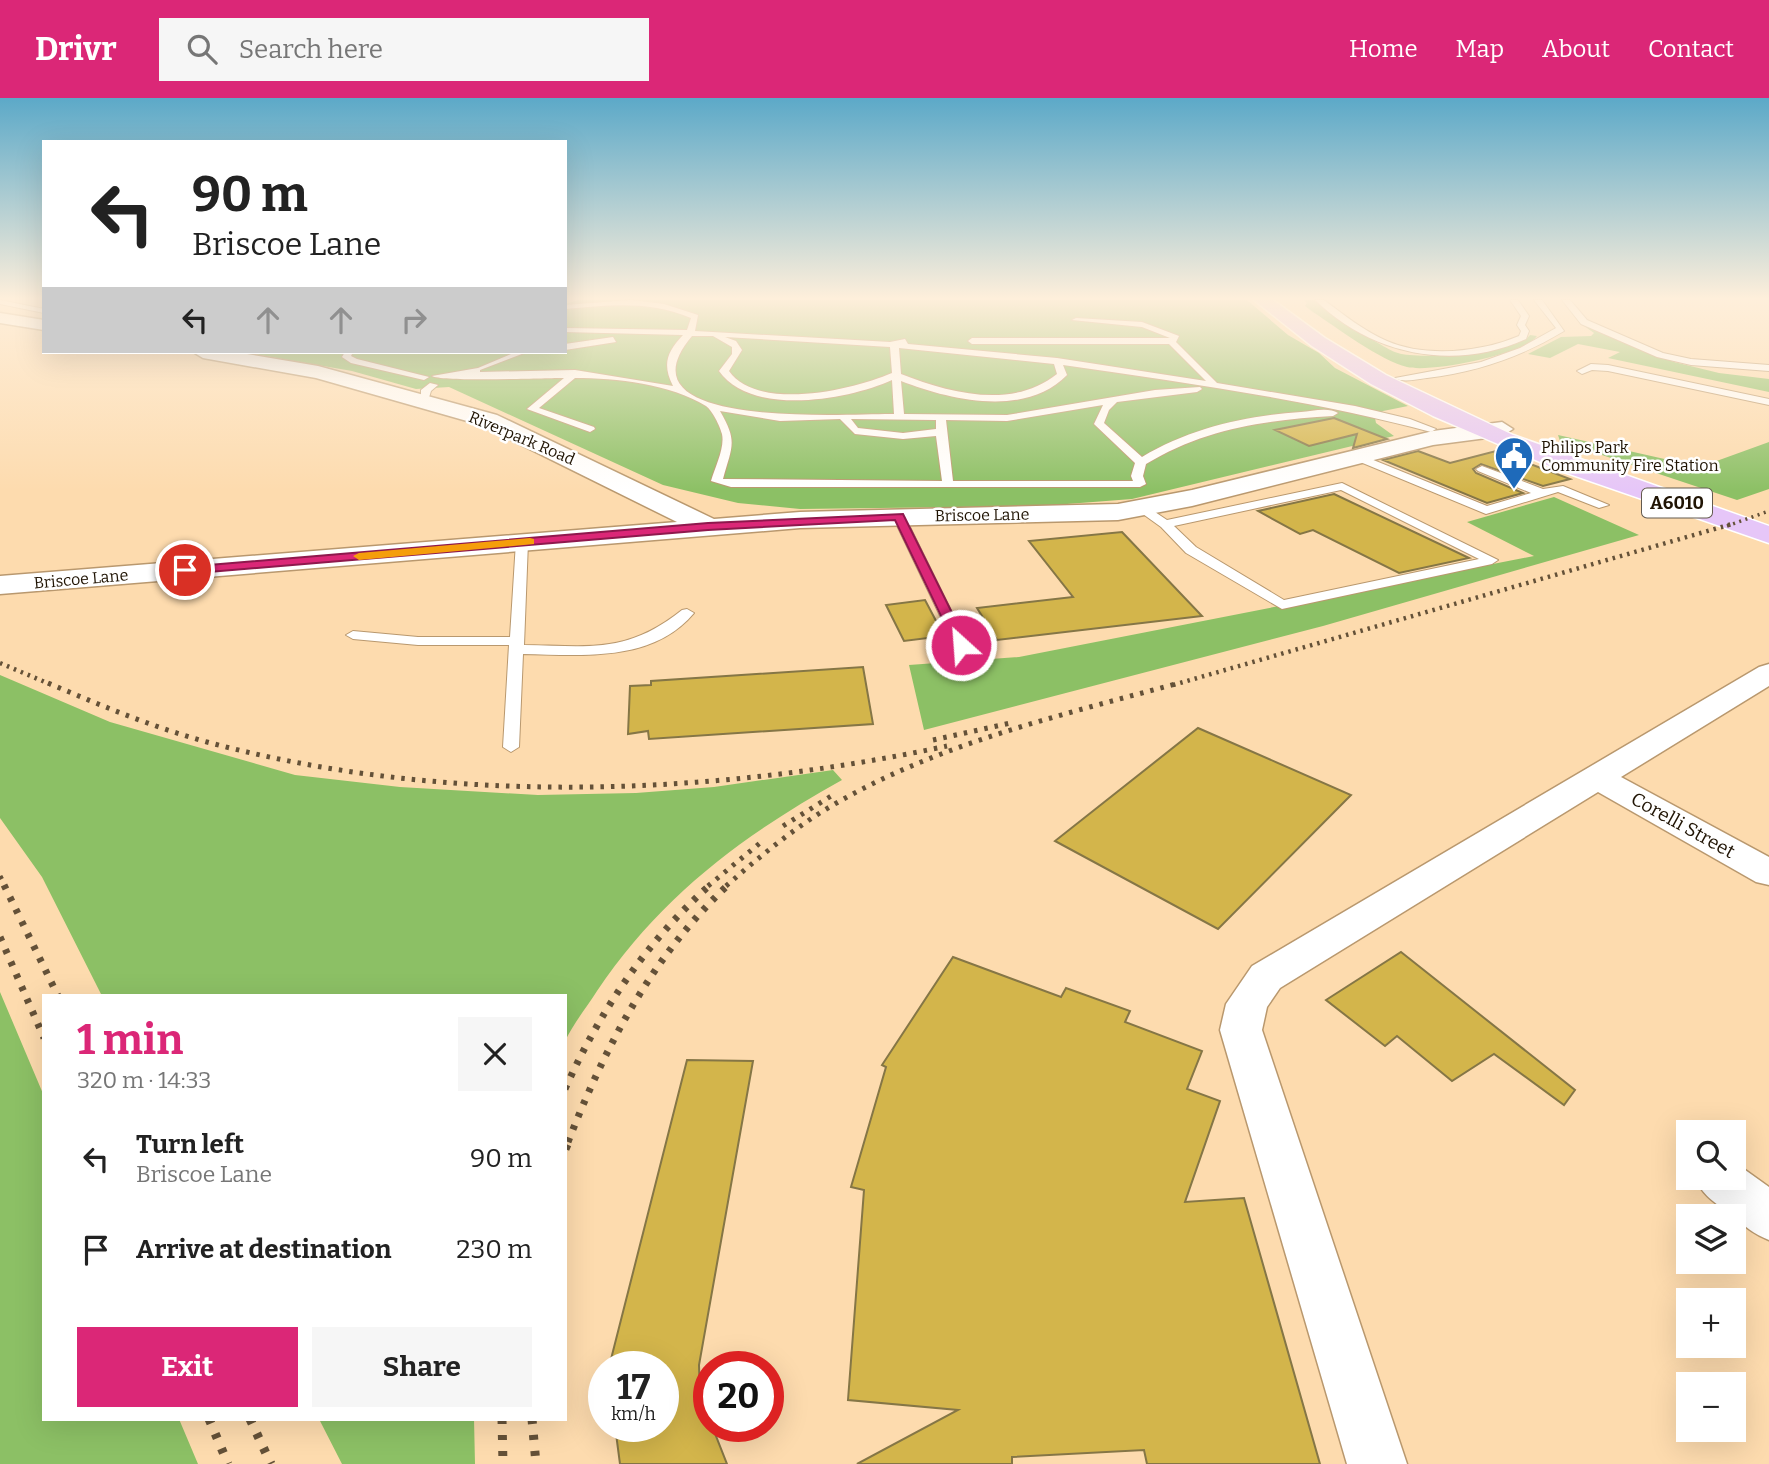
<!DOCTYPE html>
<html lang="en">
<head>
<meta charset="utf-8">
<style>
  :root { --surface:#fff; --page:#f6f6f6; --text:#222; --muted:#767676; --accent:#db2777 }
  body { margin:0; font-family:Bitter,serif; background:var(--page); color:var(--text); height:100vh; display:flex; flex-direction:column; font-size:26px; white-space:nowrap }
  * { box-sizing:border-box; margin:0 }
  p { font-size:23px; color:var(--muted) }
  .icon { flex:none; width:38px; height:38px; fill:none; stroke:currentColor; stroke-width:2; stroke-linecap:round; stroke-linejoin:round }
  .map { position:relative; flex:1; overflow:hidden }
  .drawer { position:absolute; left:42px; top:896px; width:525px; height:427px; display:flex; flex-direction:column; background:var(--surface); border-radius:0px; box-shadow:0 7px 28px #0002 }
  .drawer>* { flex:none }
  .hud { position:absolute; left:42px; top:42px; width:525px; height:214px; border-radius:0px; box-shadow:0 7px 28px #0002; background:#fff; color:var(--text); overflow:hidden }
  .controls { position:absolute; left:1676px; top:1022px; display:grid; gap:14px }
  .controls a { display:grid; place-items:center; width:70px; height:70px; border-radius:0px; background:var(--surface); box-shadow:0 7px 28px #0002; font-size:35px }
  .speed { position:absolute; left:588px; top:1253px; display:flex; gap:14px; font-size:35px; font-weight:700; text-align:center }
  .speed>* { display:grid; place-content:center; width:91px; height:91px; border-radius:50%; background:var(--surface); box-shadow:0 7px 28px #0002; line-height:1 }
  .speed small { font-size:18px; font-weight:400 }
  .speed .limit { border:10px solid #d22; background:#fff; color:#111 }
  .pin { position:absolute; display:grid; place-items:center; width:60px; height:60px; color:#fff; margin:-30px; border:4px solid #fff; border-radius:50%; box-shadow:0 2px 7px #0007 }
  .me { position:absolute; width:77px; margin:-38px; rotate:334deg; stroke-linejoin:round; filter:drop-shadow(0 0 5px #0008) }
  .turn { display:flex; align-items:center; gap:24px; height:147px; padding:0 35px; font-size:32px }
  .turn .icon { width:91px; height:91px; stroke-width:2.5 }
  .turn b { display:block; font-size:49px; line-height:60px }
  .lanes { display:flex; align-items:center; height:66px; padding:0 35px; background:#0003; justify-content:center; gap:35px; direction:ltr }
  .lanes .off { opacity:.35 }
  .round { display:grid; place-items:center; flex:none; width:74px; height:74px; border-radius:0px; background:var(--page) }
  .overview { display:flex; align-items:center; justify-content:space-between; height:119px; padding:0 35px }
  h1 { font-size:42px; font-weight:700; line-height:52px; color:var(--accent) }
  .action { display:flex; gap:14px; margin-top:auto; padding:14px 35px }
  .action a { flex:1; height:80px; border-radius:0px; background:var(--accent); color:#fff; font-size:28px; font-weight:700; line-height:80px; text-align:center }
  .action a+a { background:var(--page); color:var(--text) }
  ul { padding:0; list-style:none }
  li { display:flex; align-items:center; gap:21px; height:91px; padding:0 35px }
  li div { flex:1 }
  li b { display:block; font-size:26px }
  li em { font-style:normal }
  header { display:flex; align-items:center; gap:42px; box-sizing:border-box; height:98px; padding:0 35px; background:var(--accent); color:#fff }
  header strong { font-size:33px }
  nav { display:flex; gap:38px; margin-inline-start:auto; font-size:24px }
  .search { width:490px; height:63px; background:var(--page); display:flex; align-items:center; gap:18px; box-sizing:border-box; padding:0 24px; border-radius:0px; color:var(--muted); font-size:26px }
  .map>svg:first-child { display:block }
</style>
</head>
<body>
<header>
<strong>Drivr</strong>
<div class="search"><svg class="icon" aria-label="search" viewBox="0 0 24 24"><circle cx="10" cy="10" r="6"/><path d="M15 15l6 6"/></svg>Search here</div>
<nav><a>Home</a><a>Map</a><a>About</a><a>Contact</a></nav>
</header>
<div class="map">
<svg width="1769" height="1366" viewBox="0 0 1769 1366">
  <rect width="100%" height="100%" fill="#fddbae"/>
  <path fill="#8cc065" d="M578 202H1247L1288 237 1319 255 1335 270 1408 308 1383 313 1375 320 1376 325 1394 338 1132 401 1041 408 800 411 738 405 663 387 449 289 416 291 352 273 242 254H565V206Z
    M1304 202H1315C1328 212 1385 252 1398 255 1420 262 1517 255 1530 237L1537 238C1523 257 1430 275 1407 269 1381 263 1336 229 1313 214L1305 208 1307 205Z
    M1580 225 1674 264 1719 275 1769 281V294L1608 260 1620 254 1578 246 1550 260 1528 256 1561 239 1591 238 1594 235Z
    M1558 337 1700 369 1769 344V391L1737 402 1560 343Z
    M1554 399 1639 437 1323 528 924 632 909 567 1019 559 1534 458 1467 424Z
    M0 577 110 624 295 677 400 689 538 697 636 695 714 689 833 672 842 682C743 737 660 799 597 893 586 910 574 925 565 943V898H102L42 779 0 720Z
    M0 894 44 998V1321H179L198 1366H0Z
    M319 1321H474L475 1366H342Z"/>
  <path fill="#d3b54b" stroke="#857646" stroke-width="2" d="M1334 320 1387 341 1353 350 1357 336 1309 348 1275 332Z
    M1418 353 1450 365 1496 353 1570 381 1543 388 1481 366 1473 371 1476 375 1523 395 1487 405 1383 362Z
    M1334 396 1469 460 1399 475 1313 432 1300 436 1258 413Z
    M1122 434 1202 518 997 542 977 510 1073 499 1029 443Z
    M925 502 944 538 904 543 886 507Z
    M863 569 873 626 649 641 648 633 628 636 630 588 651 587V583Z
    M1198 630 1351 697 1218 831 1055 743Z
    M1401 854 1575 992 1564 1007 1494 956 1452 983 1397 938 1385 948 1326 902Z
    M953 859 1061 899 1066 890 1130 913 1125 924 1202 953 1187 991 1220 1003 1185 1104 1244 1100 1320 1366H1147L1144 1352 1012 1359V1366H857L958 1312 848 1302 864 1092 851 1089 886 969 882 967Z
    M687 962 753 963 699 1267 700 1299 709 1328H712L727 1366H620L615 1328H663V1269H609Z"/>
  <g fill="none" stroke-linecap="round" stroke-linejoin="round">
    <g stroke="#b9986e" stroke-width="2">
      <path id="lane" d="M0 202 44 211V215L0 206Z
        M631 202 664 206 698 217 695 233 890 244 905 241 908 246 1057 260 1206 283 1169 246H972L968 243 972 240H1170L1142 229 1072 222 1076 220 1142 224 1179 238 1176 244 1217 285 1355 308 1410 321 1436 331 1431 334C1311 302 1187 285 1063 267L1067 277C1025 320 950 302 901 283L904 316 1007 317 1155 292 1200 289 1202 291 1197 294 1117 304 1109 312 1104 325 1142 359C1191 330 1245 318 1301 314 1312 313 1329 309 1338 315L1333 318C1266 322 1205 330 1146 366L1143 378 1146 386 1140 389H731L711 383C715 369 725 350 722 336 720 328 712 312 706 308 670 286 617 280 575 280L539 310 594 329 595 331 590 334 527 311 564 280C541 280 443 284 432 278L478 270 516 254H527L480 272V274L575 272 673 288C662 266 667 254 683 237L565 234V230L687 232 691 220C650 202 608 207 565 211V207ZM692 238H713L732 249V256L719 273C751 319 848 302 892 282L894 316C853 315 611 334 692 238ZM725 239 890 249 892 275C853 292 758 314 729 273L742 252 736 243ZM899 250 1054 266 1057 276C1012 312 950 295 901 276ZM1103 307 1094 326 1135 365 1131 378 1133 383H953L946 322 1007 323ZM720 313 780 323 840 321 855 336 903 341 936 338 942 383 723 381C732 348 738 344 720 313ZM851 321 936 322V331L903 335 858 330Z
        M1315 202H1324C1344 217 1364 233 1387 243 1425 260 1482 254 1519 238L1521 233 1517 227 1521 218 1510 202H1518L1529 218 1525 227 1529 233 1526 241C1453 274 1372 257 1315 202Z
        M1534 202H1542L1564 233C1521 259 1477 274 1427 280 1417 281 1403 285 1395 280L1481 264 1520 250 1556 230Z
        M1562 202H1570L1587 222 1663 255 1691 261 1769 267V273L1691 267 1657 259 1581 226Z
        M613 239 616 244 565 252V246Z
        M345 254H353L351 258 357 261 429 279 424 282 351 265 342 259Z
        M1591 266 1608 267 1769 301V307L1608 273 1592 272 1582 276 1577 273Z
        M430 285 438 287 431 293 427 306H421V292Z
        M1353 357H1361L1487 408 1531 395 1478 373 1476 371 1482 368 1543 391 1563 388 1609 407 1599 410 1558 394 1486 416 1353 361Z
        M1342 385 1498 462 1492 466 1282 511 1186 455 1161 429 1136 411 1146 408 1167 422ZM1341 392 1479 461 1284 502 1196 449 1174 428Z
        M899 415 905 419 968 547 966 550 961 551 954 547 893 419Z
        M522 440 528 444 524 547C590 548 627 556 682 512L687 511 694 515C652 565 582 557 523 556L519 649 511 654 503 649 509 547H418L353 541 346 537 353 533 418 539H510L516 444Z"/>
    </g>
    <g stroke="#b9986e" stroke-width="3">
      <path id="street" d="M1769 566V588L1621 679 1769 759V787L1756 784 1598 694 1280 890 1267 909 1262 932 1407 1366H1347L1220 932 1226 906 1252 868 1759 569Z
        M1734 1064 1769 1089V1142C1753 1136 1744 1127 1733 1118 1718 1106 1704 1100 1695 1080H1734Z"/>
    </g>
    <g stroke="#b9986e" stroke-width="3">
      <path id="secondary" d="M0 215 44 222V232L0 225Z
        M193 254H235L318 268 497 317 714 421 800 414 1118 406 1192 392 1433 333 1502 324 1513 331 1502 338 1433 347 1192 408 1118 422 800 430 0 496V478L677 424 481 327 316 280 203 260Z"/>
    </g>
    <g stroke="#fff" stroke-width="3">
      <path id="highway" d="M1254 202H1273L1325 240 1386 277 1513 337 1769 428V445L1561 373 1433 318 1371 286 1312 248Z"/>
    </g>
    <use href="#lane" fill="#fff" fill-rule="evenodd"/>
    <use href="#street" fill="#fff" fill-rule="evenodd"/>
    <use href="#secondary" fill="#fff" fill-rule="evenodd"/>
    <use href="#highway" fill="#e6c6f8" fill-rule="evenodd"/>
    <path stroke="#645138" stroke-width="3.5" stroke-dasharray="2 4.5" stroke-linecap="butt" d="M1727 428 1769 413"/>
    <path stroke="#645138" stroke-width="4.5" stroke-dasharray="2.5 5" stroke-linecap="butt" d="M0 565 52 587
      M1173 587 1732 426"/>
    <path stroke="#645138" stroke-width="5" stroke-dasharray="3.5 7" stroke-linecap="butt" d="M48 585C100 607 152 629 207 644 445 708 707 699 947 648
      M933 642 1015 624
      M783 728 836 695
      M0 778 5 788
      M708 788 760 745
      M726 788C757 761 788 735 823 713 931 647 1058 618 1179 585"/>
    <path stroke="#645138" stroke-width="7" stroke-dasharray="4.5 9" stroke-linecap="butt" d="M4 787 58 898
      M0 839 44 940
      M565 991C600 913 646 844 710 787
      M568 1044C605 949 652 858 728 787"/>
    <path stroke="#645138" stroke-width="9" stroke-dasharray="5 11" stroke-linecap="butt" d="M565 1051 569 1042
      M209 1321 228 1366
      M250 1321 271 1366
      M502 1321 503 1366
      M532 1321 536 1366"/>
  </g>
  <linearGradient id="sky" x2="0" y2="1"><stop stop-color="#5ca9c8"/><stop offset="0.51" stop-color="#feefdb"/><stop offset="1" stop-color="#feefdb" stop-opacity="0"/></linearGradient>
  <rect width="1769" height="393" fill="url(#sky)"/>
  <path fill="#db2777" stroke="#8e194d" stroke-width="2" d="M903 416 968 547 966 550 955 547 895 422 708 432 185 476 179 472 185 469 708 425Z"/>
  <path fill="#f59e0b" d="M530 440 534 441V446L359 462 353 458 359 455Z"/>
  <defs>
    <g id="civic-pin" transform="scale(2.0125)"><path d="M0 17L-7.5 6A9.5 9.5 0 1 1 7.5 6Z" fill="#1e6aba" stroke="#fff"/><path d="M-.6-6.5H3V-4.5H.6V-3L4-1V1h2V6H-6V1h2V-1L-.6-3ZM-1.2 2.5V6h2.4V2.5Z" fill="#fff"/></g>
  </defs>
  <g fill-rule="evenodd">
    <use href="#civic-pin" x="1514" y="358"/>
  </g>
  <g text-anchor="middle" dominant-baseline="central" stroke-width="5" stroke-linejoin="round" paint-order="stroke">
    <g font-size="16" fill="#201404" stroke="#fff">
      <text transform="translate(522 340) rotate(23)">Riverpark Road</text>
      <text transform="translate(982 417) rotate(-1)">Briscoe Lane</text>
      <text transform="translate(81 481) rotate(-5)">Briscoe Lane</text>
    </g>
    <g font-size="16" fill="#201404" stroke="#fff" text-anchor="start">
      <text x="1541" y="349">Philips Park<tspan x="1541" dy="18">Community Fire Station</tspan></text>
    </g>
    <rect fill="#fff" stroke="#635a4f" stroke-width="2" x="1642" y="390.5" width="70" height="29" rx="5"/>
    <g font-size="18" font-weight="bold" fill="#201404">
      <text x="1677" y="405">A6010</text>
    </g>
    <g font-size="19" fill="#201404" stroke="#fff">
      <text transform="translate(1683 727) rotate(29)">Corelli Street</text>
    </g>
  </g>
</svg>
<div class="controls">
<a><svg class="icon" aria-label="search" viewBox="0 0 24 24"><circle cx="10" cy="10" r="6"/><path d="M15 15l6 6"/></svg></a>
<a><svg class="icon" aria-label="layers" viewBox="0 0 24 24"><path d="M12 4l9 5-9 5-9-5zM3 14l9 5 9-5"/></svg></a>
<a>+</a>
<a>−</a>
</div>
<div class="speed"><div>17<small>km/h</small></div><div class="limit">20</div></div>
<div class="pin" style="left:185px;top:472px;background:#d93025"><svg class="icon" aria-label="arrive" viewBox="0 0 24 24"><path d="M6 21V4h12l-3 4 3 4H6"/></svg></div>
<svg class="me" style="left:961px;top:547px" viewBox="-20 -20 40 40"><circle r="17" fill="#db2777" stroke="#fff" stroke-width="3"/><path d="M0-11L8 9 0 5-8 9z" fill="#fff"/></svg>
<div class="hud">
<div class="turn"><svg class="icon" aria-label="left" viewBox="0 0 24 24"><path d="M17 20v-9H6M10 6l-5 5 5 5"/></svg><div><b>90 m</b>Briscoe Lane</div></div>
<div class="lanes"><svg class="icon" aria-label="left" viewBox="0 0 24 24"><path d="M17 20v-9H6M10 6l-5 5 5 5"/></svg><svg class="icon off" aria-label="ahead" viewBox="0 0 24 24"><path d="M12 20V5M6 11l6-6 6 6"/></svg><svg class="icon off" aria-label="ahead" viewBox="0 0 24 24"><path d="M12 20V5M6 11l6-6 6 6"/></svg><svg class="icon off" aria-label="right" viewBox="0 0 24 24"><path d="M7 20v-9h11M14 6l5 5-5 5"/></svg></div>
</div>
<section class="drawer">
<div class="overview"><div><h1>1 min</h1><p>320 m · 14:33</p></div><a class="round"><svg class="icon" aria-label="close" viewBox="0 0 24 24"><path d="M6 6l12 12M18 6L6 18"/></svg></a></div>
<ul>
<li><svg class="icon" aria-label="left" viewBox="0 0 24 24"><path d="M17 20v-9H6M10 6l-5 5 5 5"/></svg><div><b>Turn left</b><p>Briscoe Lane</p></div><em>90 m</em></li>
<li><svg class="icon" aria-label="arrive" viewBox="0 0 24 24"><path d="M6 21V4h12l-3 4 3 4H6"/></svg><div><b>Arrive at destination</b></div><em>230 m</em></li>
</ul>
<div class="action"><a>Exit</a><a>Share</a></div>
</section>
</div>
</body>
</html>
